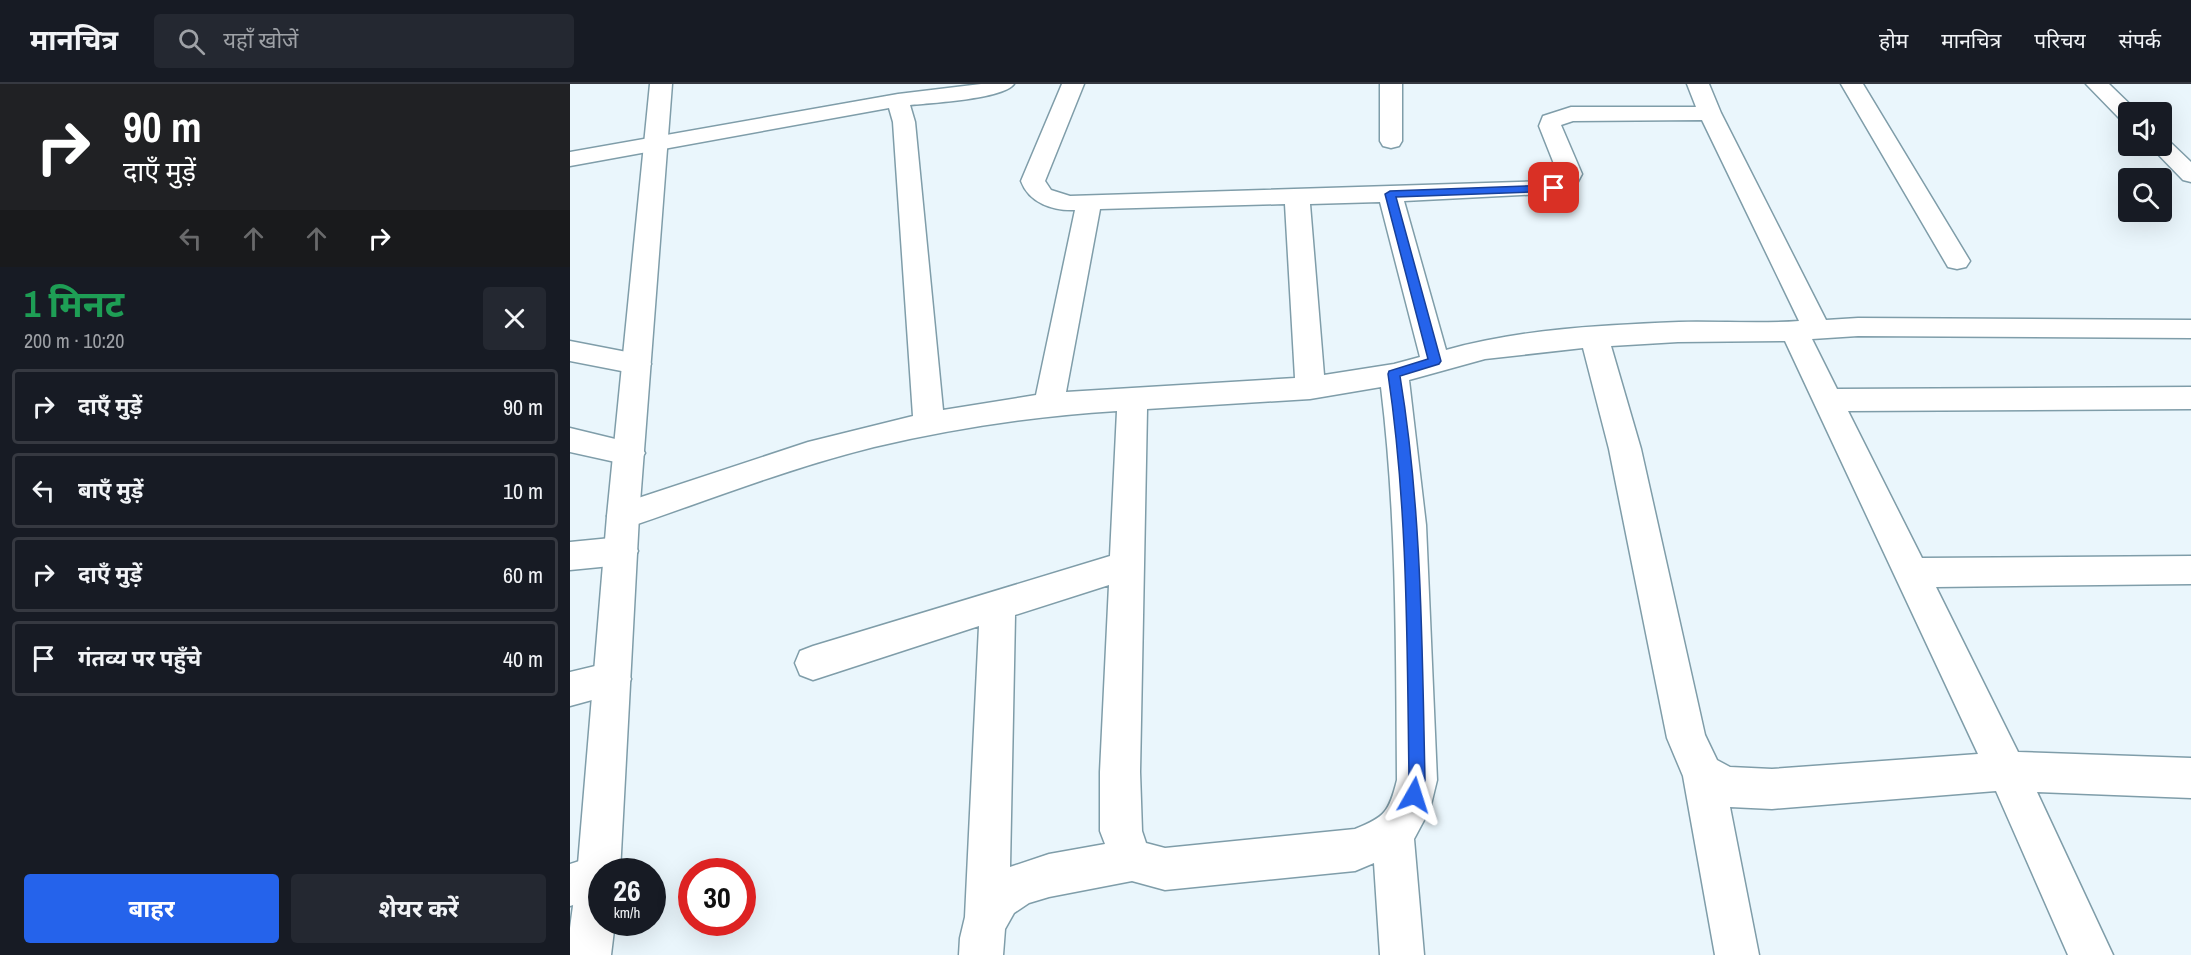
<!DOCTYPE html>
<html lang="hi">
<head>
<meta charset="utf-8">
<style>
  :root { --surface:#171b24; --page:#242831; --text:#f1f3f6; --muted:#9ea1a6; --line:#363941; --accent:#2563eb }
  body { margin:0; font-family:"Archivo Narrow","Noto Sans Devanagari",sans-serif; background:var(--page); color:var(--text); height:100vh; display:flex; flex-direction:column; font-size:22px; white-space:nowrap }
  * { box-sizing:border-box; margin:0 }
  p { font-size:20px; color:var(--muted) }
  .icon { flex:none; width:33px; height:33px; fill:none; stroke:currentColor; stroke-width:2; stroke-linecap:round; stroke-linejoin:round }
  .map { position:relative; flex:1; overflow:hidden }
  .panel { display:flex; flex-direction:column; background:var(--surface); width:570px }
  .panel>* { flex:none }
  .hud { background:#202124; color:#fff; overflow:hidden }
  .fabs { position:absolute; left:1548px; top:18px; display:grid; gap:12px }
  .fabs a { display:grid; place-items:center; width:54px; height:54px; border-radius:6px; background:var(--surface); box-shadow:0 6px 24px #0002; font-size:30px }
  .speed { position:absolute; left:18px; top:774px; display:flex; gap:12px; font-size:30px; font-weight:700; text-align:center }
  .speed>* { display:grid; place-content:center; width:78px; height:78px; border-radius:50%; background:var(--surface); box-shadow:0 6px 24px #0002; line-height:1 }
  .speed small { font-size:15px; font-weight:400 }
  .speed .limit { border:9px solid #d22; background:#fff; color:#111 }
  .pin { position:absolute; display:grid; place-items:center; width:51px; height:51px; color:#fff; margin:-26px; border-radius:12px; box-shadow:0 3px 9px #0006 }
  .me { position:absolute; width:66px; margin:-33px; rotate:6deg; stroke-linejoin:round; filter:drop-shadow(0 0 4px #0008) }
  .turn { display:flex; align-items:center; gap:21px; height:126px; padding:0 24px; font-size:27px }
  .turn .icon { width:78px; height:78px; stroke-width:2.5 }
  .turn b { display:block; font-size:42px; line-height:51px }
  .lanes { display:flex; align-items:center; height:57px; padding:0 24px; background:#0003; justify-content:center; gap:30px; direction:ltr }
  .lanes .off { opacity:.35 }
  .round { display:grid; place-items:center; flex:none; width:63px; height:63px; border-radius:6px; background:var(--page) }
  .overview { display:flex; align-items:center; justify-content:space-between; height:102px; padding:0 24px }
  h1 { font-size:36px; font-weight:700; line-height:45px; color:#1e9e55 }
  .button { display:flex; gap:12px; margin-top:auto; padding:12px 24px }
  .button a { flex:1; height:69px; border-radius:6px; background:var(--accent); color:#fff; font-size:24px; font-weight:700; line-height:69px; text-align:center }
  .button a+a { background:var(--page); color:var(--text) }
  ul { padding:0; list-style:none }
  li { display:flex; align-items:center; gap:18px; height:75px; margin:0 12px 9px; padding:0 12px; border:3px solid var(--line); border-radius:6px }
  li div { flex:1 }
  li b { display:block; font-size:22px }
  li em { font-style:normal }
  header { display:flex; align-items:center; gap:36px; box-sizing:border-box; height:84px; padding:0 30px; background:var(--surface); border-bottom:2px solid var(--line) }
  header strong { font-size:28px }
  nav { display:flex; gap:33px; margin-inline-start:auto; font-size:21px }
  .search { width:420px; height:54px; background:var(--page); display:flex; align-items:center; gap:15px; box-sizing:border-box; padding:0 21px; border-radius:6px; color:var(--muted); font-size:22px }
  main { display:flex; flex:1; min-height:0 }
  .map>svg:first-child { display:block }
</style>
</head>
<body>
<header>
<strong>मानचित्र</strong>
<div class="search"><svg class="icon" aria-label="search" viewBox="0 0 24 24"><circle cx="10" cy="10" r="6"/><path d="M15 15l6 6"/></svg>यहाँ खोजें</div>
<nav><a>होम</a><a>मानचित्र</a><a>परिचय</a><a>संपर्क</a></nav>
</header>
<main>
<section class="panel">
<div class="hud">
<div class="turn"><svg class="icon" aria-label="right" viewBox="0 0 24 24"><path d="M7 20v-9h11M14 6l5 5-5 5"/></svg><div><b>90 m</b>दाएँ मुड़ें</div></div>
<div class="lanes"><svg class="icon off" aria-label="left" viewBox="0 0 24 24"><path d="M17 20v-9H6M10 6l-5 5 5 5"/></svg><svg class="icon off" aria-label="ahead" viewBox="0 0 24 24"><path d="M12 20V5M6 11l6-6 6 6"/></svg><svg class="icon off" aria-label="ahead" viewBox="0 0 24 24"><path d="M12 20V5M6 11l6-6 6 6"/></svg><svg class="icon" aria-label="right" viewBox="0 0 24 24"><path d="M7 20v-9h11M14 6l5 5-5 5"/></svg></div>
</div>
<div class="overview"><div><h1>1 मिनट</h1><p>200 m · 10:20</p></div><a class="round"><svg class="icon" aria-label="close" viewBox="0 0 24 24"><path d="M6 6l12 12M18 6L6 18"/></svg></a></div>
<ul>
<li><svg class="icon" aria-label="right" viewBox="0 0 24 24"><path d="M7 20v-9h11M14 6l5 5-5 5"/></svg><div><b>दाएँ मुड़ें</b></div><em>90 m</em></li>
<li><svg class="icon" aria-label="left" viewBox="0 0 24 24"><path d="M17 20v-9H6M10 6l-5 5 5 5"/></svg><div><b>बाएँ मुड़ें</b></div><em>10 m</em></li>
<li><svg class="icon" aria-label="right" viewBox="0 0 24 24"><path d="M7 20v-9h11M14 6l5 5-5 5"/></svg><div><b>दाएँ मुड़ें</b></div><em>60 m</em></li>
<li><svg class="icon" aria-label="arrive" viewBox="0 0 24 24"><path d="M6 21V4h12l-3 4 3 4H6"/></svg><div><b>गंतव्य पर पहुँचे</b></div><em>40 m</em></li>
</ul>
<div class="button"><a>बाहर</a><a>शेयर करें</a></div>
</section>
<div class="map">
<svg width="1621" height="871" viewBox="0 0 1621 871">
  <rect width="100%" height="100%" fill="#eaf6fc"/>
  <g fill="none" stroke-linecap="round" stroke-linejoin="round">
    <g stroke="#7f9da9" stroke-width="3">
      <path id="street" d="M411 0H444C433 15 361 19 340 21L345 38 373 326 466 311 505 126C483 127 459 119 451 97L492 0H514L475 97 481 106 500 112 980 97 987 94 988 90 969 42 973 32 1001 23H1126L1117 0H1139L1151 29 1256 236 1288 234 1621 236V254L1288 252 1242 255 1267 305 1621 303V325L1278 327 1352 474 1621 472V500L1366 503 1448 668 1621 674V714L1467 708 1543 871H1498L1426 707 1202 725 1160 723 1189 871H1145L1113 692 1097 654 1039 365 1013 264 915 275 839 296 856 441 867 696 860 725 844 755 854 871H810L804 779 785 787 595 806 562 797 479 813 459 819 444 829 435 845 433 871H389L390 854 395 833 409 542 243 596 230 591 225 579 230 567 243 562 540 472 547 327C465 332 384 344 304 363 219 384 136 417 53 445L41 441 37 432 41 423 238 358 343 332 323 38 319 24 0 82V68L328 10ZM1132 36 1229 237C1189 240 1149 237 1109 238 1032 241 951 245 876 266L834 117 992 109 1005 103 1012 90 991 41 1003 37ZM810 118 850 273 824 280 754 291 740 120ZM715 120 725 294 496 308 530 125ZM1215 257 1408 670 1202 685 1160 683 1147 676 1135 651 1071 365 1041 262 1108 258ZM811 303C827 433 826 565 827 696 819 728 815 733 785 745L595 764 576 759 572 747 570 688 577 325 740 315ZM539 501 530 688V747L535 760 479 770 440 783 445 531Z
        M810 0H832V57L829 62 821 64 813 62 810 57Z
        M1271 0H1293L1400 177 1396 183 1387 185 1378 183Z
        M1516 0H1539L1568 28H1558V36L1550 35Z
        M1592 55 1599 57 1621 78V98L1613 96 1580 62H1592Z
        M0 257 67 270 77 273 81 280 77 287 67 290 0 277Z
        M0 344 70 361 75 369 70 377 59 381 0 368Z
        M51 453 63 457 68 467 63 477 51 481 0 486V458Z
        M42 578 55 583 61 595 55 607 0 622V588Z
        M28 771 43 777 47 788H32V812L0 822V780Z"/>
    </g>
    <g stroke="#7f9da9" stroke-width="3">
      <path id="secondary" d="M80 0H102L69 432 50 788H32V838H45L41 871H0V844L7 792 37 432Z"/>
    </g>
    <use href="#street" fill="#fff" fill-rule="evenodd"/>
    <use href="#secondary" fill="#fff" fill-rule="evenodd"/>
  </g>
  <path fill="#2563eb" stroke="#184099" stroke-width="1.5" d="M984 101 989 104 988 107 826 113 871 277 869 280 830 292C852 425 852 561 855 696L850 717 844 719 838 717 835 711 839 696C837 560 838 424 818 290L819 287 858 275 815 110 820 107Z"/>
</svg>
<div class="fabs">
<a><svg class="icon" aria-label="sound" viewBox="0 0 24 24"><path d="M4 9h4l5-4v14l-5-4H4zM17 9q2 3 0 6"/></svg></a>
<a><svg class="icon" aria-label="search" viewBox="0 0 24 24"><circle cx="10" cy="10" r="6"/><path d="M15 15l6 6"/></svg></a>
</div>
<div class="speed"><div>26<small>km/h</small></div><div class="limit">30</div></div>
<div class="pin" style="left:984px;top:104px;background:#d93025"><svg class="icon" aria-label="arrive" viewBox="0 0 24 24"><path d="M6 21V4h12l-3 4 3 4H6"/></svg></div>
<svg class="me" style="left:844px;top:711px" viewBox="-20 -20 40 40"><path d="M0-17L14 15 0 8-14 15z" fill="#2563eb" stroke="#fff" stroke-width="4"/></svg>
</div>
</main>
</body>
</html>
